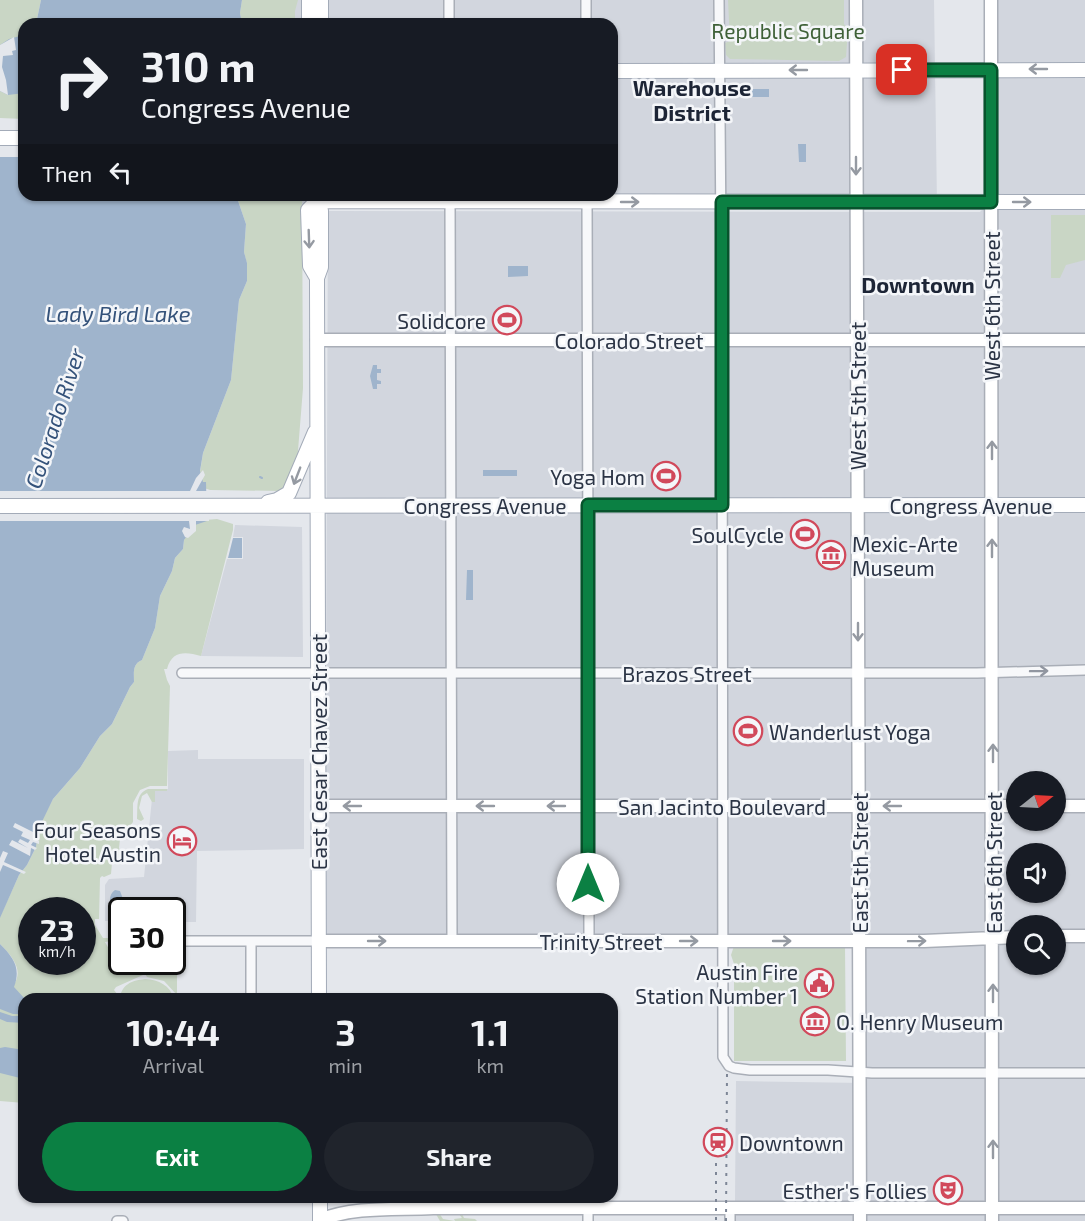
<!DOCTYPE html>
<html lang="en">
<head>
<meta charset="utf-8">
<style>
  :root { --surface:#171b24; --page:#20242c; --text:#f1f3f6; --muted:#9ea1a6; --accent:#0b8043 }
  body { margin:0; font-family:"Exo 2",sans-serif; background:var(--page); color:var(--text); height:100vh; display:flex; flex-direction:column; font-size:22px; white-space:nowrap }
  * { box-sizing:border-box; margin:0 }
  p { font-size:20px; color:var(--muted) }
  .icon { flex:none; width:33px; height:33px; fill:none; stroke:currentColor; stroke-width:2; stroke-linecap:round; stroke-linejoin:round }
  .map { position:relative; flex:1; overflow:hidden }
  .side { position:absolute; left:18px; top:993px; width:600px; height:210px; display:flex; flex-direction:column; background:var(--surface); border-radius:18px; box-shadow:0 2px 4px #0004 }
  .side>* { flex:none }
  .guide { position:absolute; left:18px; top:18px; width:600px; height:183px; border-radius:18px; box-shadow:0 2px 4px #0004; background:#171b24; color:var(--text); overflow:hidden }
  .needle { width:39px; rotate:72deg }
  .fabs { position:absolute; left:1006px; top:771px; display:grid; gap:12px }
  .fabs a { display:grid; place-items:center; width:60px; height:60px; border-radius:50%; background:var(--surface); box-shadow:0 2px 4px #0004; font-size:30px }
  .speed { position:absolute; left:18px; top:897px; display:flex; gap:12px; font-size:30px; font-weight:700; text-align:center }
  .speed>* { display:grid; place-content:center; width:78px; height:78px; border-radius:50%; background:var(--surface); box-shadow:0 2px 4px #0004; line-height:1 }
  .speed small { font-size:15px; font-weight:400 }
  .speed .limit { border:3px solid #111; border-radius:9px; background:#fff; color:#111 }
  .pin { position:absolute; display:grid; place-items:center; width:51px; height:51px; color:#fff; margin:-26px; border-radius:12px; box-shadow:0 3px 9px #0006 }
  .me { position:absolute; width:66px; margin:-33px; rotate:0deg; stroke-linejoin:round; filter:drop-shadow(0 0 4px #0008) }
  .turn { display:flex; align-items:center; gap:21px; height:126px; padding:0 24px; font-size:27px }
  .turn .icon { width:78px; height:78px; stroke-width:2.5 }
  .turn b { display:block; font-size:42px; line-height:51px }
  .then { display:flex; align-items:center; height:57px; padding:0 24px; background:#0003; gap:12px; font-size:22px }
  .eta { display:flex; justify-content:space-evenly; align-items:center; height:102px; text-align:center }
  .eta b { font-size:36px; font-weight:700; line-height:42px }
  .primary-button { display:flex; gap:12px; margin-top:auto; padding:12px 24px }
  .primary-button a { flex:1; height:69px; border-radius:36px; background:var(--accent); color:#fff; font-size:24px; font-weight:700; line-height:69px; text-align:center }
  .primary-button a+a { background:var(--page); color:var(--text) }
  .map>svg:first-child { display:block }
</style>
</head>
<body>
<div class="map">
<svg width="1085" height="1221" viewBox="0 0 1085 1221">
  <rect width="100%" height="100%" fill="#e4e7ec"/>
  <path fill="#d2d6de" fill-rule="evenodd" d="M294 0H934L937 204 303 205 279 197V195H612V24H292Z
    M995 0H1085V1221H732V1201H735L736 1081 863 1083 860 935H325L328 211 980 212 996 195ZM1017 782H1056V820H1017ZM1017 854H1056V892H1017ZM1017 926H1056V964H1017Z
    M235 525 302 527 303 657 201 656 227 559H243V537H233Z
    M198 750V759H304V849L197 851 196 922H173L172 910H122L121 921H105V885L109 879 144 877 153 789H168V751Z"/>
  <path fill="#c9d6c5" fill-rule="evenodd" d="M0 0H41L36 24H24V119L0 118Z
    M242 0H298L295 11V24H242L240 13Z
    M728 0H844V24L848 29 846 57 839 61 730 59 726 55 725 43 730 41Z
    M236 195H302L303 388 297 463 288 486 281 491 210 490 204 488 200 472 203 453 231 380 239 300 247 281V264L244 252 246 224Z
    M1051 215H1085V260L1066 265 1060 278H1051Z
    M217 519 233 524V530L201 656C186 652 172 650 167 669H164L167 680 170 686 167 786H150L140 790 133 803V822L120 839 119 848 122 856 112 863 111 874 104 877 102 876 100 878 99 919H95V925L103 938H109L111 941 105 942 109 949 121 948 122 962H142L143 975 116 987 114 990 118 995 117 999H24V1103L0 1101V999C25 979 22 966 0 944V917L19 875 27 865 36 847 37 830 53 799 80 768 100 736 112 724 130 687 134 682C134 673 132 664 142 660L155 628 160 596 172 571 175 558 183 549 184 540 194 521ZM32 910H82V962H32Z
    M148 789H167V791H155V802H152L147 793 142 796 139 808 144 819 141 821 137 819C138 807 135 794 148 789Z
    M740 944 745 947 845 946 846 1061H734V964L731 955 734 946Z
    M173 959H180V970H177V995L164 981 147 977 144 972V962H172Z
    M145 979C159 980 170 985 174 999H119C123 984 130 981 145 979Z
    M402 1197H454L464 1218 475 1219 477 1221H440L427 1199Z"/>
  <path fill="#9fb4cc" d="M41 0H242L240 13 242 24H36Z
    M20 36 24 39V93L8 95 0 91V45L9 39Z
    M751 89H769V97H751Z
    M24 127V195H236L246 224 244 252 247 263V281L239 300 231 380 203 453 200 471 203 482H206L207 521 195 525 184 540 183 549 175 558 172 571 160 596 155 628 142 660C132 664 134 673 134 682L130 687 112 724 100 736 80 768 53 799 38 830 36 847 27 865 19 875 0 918V155Z
    M798 144H806V162H799Z
    M508 266H528V276L508 277Z
    M373 365H377V369H381V373H377V380L381 381V384H377V389H373L370 376Z
    M483 470H517V476H483Z
    M233 538H242V558H228Z
    M467 570H473V600H466Z
    M115 890 120 891 123 899 122 906 116 910 112 907C109 901 109 894 115 890Z
    M0 944C14 958 21 968 14 987L25 999 24 1014H13L0 1009Z
    M0 1012 12 1016H24V1023L7 1022 0 1019Z
    M5 1047 24 1050V1079L0 1073V1048Z"/>
  <path fill="#e4e7ec" d="M14 37 16 50 12 51 13 55 3 56 2 67 6 80 8 95 0 91V45Z
    M24 124V157H0V151Z
    M203 470 205 475 196 491H209V521H196V531L188 538 185 537 182 531 184 527 190 529 189 521H0V491H190L196 478Z
    M15 823 35 833 33 837 39 841V844L33 842 31 845 37 848 35 850 31 848 30 856 9 845 12 840 28 848 18 842 20 839 28 843 30 840 21 836 23 832 13 827Z
    M3 851 8 853 4 862 26 872 24 874 3 865 0 872V858Z
    M437 1197H446L462 1218 454 1219 455 1221 443 1219 430 1199H437Z"/>
  <g fill="none" stroke-linecap="round" stroke-linejoin="round">
    <path stroke="#9fb4cc" stroke-width="2" d="M260 477 262 478"/>
    <g stroke="#a9aeb7" stroke-width="12">
      <path id="street" d="M449 0V24
        M586 0V24
        M719 0 722 352 723 1057 729 1066 734 1068 750 1070H828L872 1073H1085
        M450 197 452 941
        M587 197 589 941
        M182 673H977L1085 670
        M184 941H319
        M251 941V999
        M588 1208V1221
        M730 1208V1221
        M117 1221H123"/>
    </g>
    <g stroke="#a9aeb7" stroke-width="15">
      <path id="secondary" d="M856 0 860 1221
        M991 0 992 1221
        M317 340H1085
        M318 806H1017
        M1056 806H1085
        M1056 936H1085
        M319 941H924L1017 937
        M320 1220C355 1206 396 1210 433 1208H1085"/>
    </g>
    <g stroke="#a3abb8" stroke-width="16">
      <path id="primary" d="M309 24V0
        M321 24V0
        M612 71 1085 70
        M0 138H24
        M317 195 321 211V267L317 278V288L319 999
        M317 201 1085 202
        M317 201 308 210 310 266 317 278
        M268 502 277 500 289 493 315 432
        M0 506 1085 505
        M320 1221V1197"/>
    </g>
    <use href="#street" stroke="#f7f8fa" stroke-width="9"/>
    <use href="#secondary" stroke="#fff" stroke-width="12"/>
    <use href="#primary" stroke="#fff" stroke-width="14"/>
    <path stroke="#7d8696" stroke-width="2" stroke-dasharray="3 6" stroke-linecap="butt" d="M716 1127V1221
      M726 1221 727 1074"/>
  </g>
  <defs><path id="oneway-shaft" d="M-6 0H5M1.5-3L5.5 0L1.5 3" fill="none" stroke-width="1.6" stroke-linecap="round" stroke-linejoin="round" transform="scale(1.5)"/></defs>
  <g stroke="#959aa2">
    <use href="#oneway-shaft" transform="translate(1038 69) rotate(-180)"/>
    <use href="#oneway-shaft" transform="translate(798 70) rotate(180)"/>
    <use href="#oneway-shaft" transform="translate(856 166) rotate(90)"/>
    <use href="#oneway-shaft" transform="translate(630 202)"/>
    <use href="#oneway-shaft" transform="translate(1022 202)"/>
    <use href="#oneway-shaft" transform="translate(309 239) rotate(88)"/>
    <use href="#oneway-shaft" transform="translate(992 450) rotate(-90)"/>
    <use href="#oneway-shaft" transform="translate(297 476) rotate(111)"/>
    <use href="#oneway-shaft" transform="translate(992 548) rotate(-90)"/>
    <use href="#oneway-shaft" transform="translate(858 632) rotate(90)"/>
    <use href="#oneway-shaft" transform="translate(993 753) rotate(-90)"/>
    <use href="#oneway-shaft" transform="translate(352 806) rotate(-180)"/>
    <use href="#oneway-shaft" transform="translate(485 806) rotate(180)"/>
    <use href="#oneway-shaft" transform="translate(556 806) rotate(180)"/>
    <use href="#oneway-shaft" transform="translate(892 806) rotate(-180)"/>
    <use href="#oneway-shaft" transform="translate(377 941)"/>
    <use href="#oneway-shaft" transform="translate(689 941)"/>
    <use href="#oneway-shaft" transform="translate(782 941)"/>
    <use href="#oneway-shaft" transform="translate(917 941) rotate(-1)"/>
    <use href="#oneway-shaft" transform="translate(993 993) rotate(-90)"/>
    <use href="#oneway-shaft" transform="translate(993 1149) rotate(-90)"/>
  </g>
  <use stroke="#9196a0" href="#oneway-shaft" transform="translate(1039 671) rotate(-1)"/>
  <g fill="none" stroke-linecap="round" stroke-linejoin="round">
    <g stroke="#07532c" stroke-width="15">
      <path id="route" d="M588 884V505H722V202H991V70H902"/>
    </g>
    <use href="#route" stroke="#0b8043" stroke-width="10"/>
  </g>
  <defs>
    <g id="stadium-ring" transform="scale(1.5)"><circle r="9.5" fill="#f4f6f9" stroke="#d1495b" stroke-width="1.5"/><path d="M0-5a6.5 5 0 1 0 0 10a6.5 5 0 1 0 0-10ZM-3.5-1.8h7v3.6h-7Z" fill="#d1495b"/></g>
    <g id="museum-ring" transform="scale(1.5)"><circle r="9.5" fill="#f4f6f9" stroke="#d1495b" stroke-width="1.5"/><path d="M0-6L6-3V-2H-6V-3ZM-5-1h2V3h-2ZM-1-1h2V3h-2ZM3-1h2V3H3ZM-6 4H6V6H-6Z" fill="#d1495b"/></g>
    <g id="hotel-ring" transform="scale(1.5)"><circle r="9.5" fill="#f4f6f9" stroke="#d1495b" stroke-width="1.5"/><path d="M-6-4.5h1.5V1H6V5H4.5V3h-9V5H-6ZM-4 0a1.8 1.8 0 1 1 3.6 0ZM.5 0V-2.5h3Q6-2.5 6 0Z" fill="#d1495b"/></g>
    <g id="civic-ring" transform="scale(1.5)"><circle r="9.5" fill="#f4f6f9" stroke="#d1495b" stroke-width="1.5"/><path d="M-.6-6.5H3V-4.5H.6V-3L4-1V1h2V6H-6V1h2V-1L-.6-3ZM-1.2 2.5V6h2.4V2.5Z" fill="#d1495b"/></g>
    <g id="station-ring" transform="scale(1.5)"><circle r="9.5" fill="#f4f6f9" stroke="#d1495b" stroke-width="1.5"/><path d="M-3-6H3Q5-6 5-4V2Q5 4 3 4L4.5 6H3L1.5 4h-3L-3 6H-4.5L-3 4Q-5 4-5 2V-4Q-5-6-3-6ZM-3.5-4v3h7v-3ZM-3.5 1v1.5H-2V1ZM2 1v1.5H3.5V1Z" fill="#d1495b"/></g>
    <g id="theatre-ring" transform="scale(1.5)"><circle r="9.5" fill="#f4f6f9" stroke="#d1495b" stroke-width="1.5"/><path d="M-5-5.5Q0-4 5-5.5V0Q5 5 0 6Q-5 5-5 0ZM-3.3-2.5H-1v1.5H-3.3ZM1-2.5H3.3v1.5H1ZM-2.8 1Q0 5.5 2.8 1Z" fill="#d1495b"/></g>
  </defs>
  <g fill-rule="evenodd">
    <use href="#stadium-ring" x="507" y="320"/>
    <use href="#stadium-ring" x="666" y="476"/>
    <use href="#stadium-ring" x="805" y="534"/>
    <use href="#museum-ring" x="831" y="555"/>
    <use href="#stadium-ring" x="748" y="731"/>
    <use href="#hotel-ring" x="182" y="841"/>
    <use href="#civic-ring" x="819" y="983"/>
    <use href="#museum-ring" x="815" y="1021"/>
    <use href="#station-ring" x="718" y="1142"/>
    <use href="#theatre-ring" x="948" y="1190"/>
  </g>
  <g text-anchor="middle" dominant-baseline="central" stroke-width="5" stroke-linejoin="round" paint-order="stroke">
    <g font-size="21" fill="#3f6138" stroke="#f4f6f9">
      <text x="788" y="30">Republic Square</text>
    </g>
    <g font-size="21" fill="#2b3445" stroke="#f4f6f9">
      <text transform="translate(991 306) rotate(-90)">West 6th Street</text>
      <text x="629" y="340">Colorado Street</text>
      <text transform="translate(857 396) rotate(-90)">West 5th Street</text>
      <text x="485" y="505">Congress Avenue</text>
      <text x="971" y="505">Congress Avenue</text>
      <text x="687" y="673">Brazos Street</text>
      <text transform="translate(318 752) rotate(-90)">East Cesar Chavez Street</text>
      <text x="722" y="806">San Jacinto Boulevard</text>
      <text transform="translate(859 863) rotate(-90)">East 5th Street</text>
      <text transform="translate(993 863) rotate(-90)">East 6th Street</text>
      <text x="601" y="941">Trinity Street</text>
    </g>
    <g font-size="21" fill="#2b3445" stroke="#f4f6f9" text-anchor="end">
      <text x="486" y="320">Solidcore</text>
      <text x="645" y="476">Yoga Hom</text>
      <text x="784" y="534">SoulCycle</text>
      <text x="852" y="543" text-anchor="start">Mexic-Arte<tspan x="852" dy="24">Museum</tspan></text>
      <text x="769" y="731" text-anchor="start">Wanderlust Yoga</text>
      <text x="161" y="829">Four Seasons<tspan x="161" dy="24">Hotel Austin</tspan></text>
      <text x="798" y="971">Austin Fire<tspan x="798" dy="24">Station Number 1</tspan></text>
      <text x="836" y="1021" text-anchor="start">O. Henry Museum</text>
      <text x="739" y="1142" text-anchor="start">Downtown</text>
      <text x="927" y="1190">Esther's Follies</text>
    </g>
    <g font-size="22" font-weight="bold" fill="#1d2536" stroke="#f4f6f9">
      <text x="692" y="87">Warehouse<tspan x="692" dy="25">District</tspan></text>
      <text x="918" y="284">Downtown</text>
    </g>
    <g font-size="22" font-style="italic" fill="#34527a" stroke="#f4f6f9">
      <text x="118" y="313">Lady Bird Lake</text>
      <text transform="translate(54 418) rotate(-72)">Colorado River</text>
    </g>
  </g>
</svg>
<div class="fabs">
<a><svg class="needle" viewBox="-14 -14 28 28"><path d="M0-13l5 13h-10z" fill="#e53935"/><path d="M0 13l5-13h-10z" fill="#9ea1a6"/></svg></a>
<a><svg class="icon" aria-label="sound" viewBox="0 0 24 24"><path d="M4 9h4l5-4v14l-5-4H4zM17 9q2 3 0 6"/></svg></a>
<a><svg class="icon" aria-label="search" viewBox="0 0 24 24"><circle cx="10" cy="10" r="6"/><path d="M15 15l6 6"/></svg></a>
</div>
<div class="speed"><div>23<small>km/h</small></div><div class="limit">30</div></div>
<div class="pin" style="left:902px;top:70px;background:#d93025"><svg class="icon" aria-label="arrive" viewBox="0 0 24 24"><path d="M6 21V4h12l-3 4 3 4H6"/></svg></div>
<svg class="me" style="left:588px;top:884px" viewBox="-20 -20 40 40"><circle r="19" fill="#fff"/><path d="M0-13L10 11 0 6-10 11z" fill="#0b8043"/></svg>
<div class="guide">
<div class="turn"><svg class="icon" aria-label="right" viewBox="0 0 24 24"><path d="M7 20v-9h11M14 6l5 5-5 5"/></svg><div><b>310 m</b>Congress Avenue</div></div>
<div class="then">Then<svg class="icon" aria-label="left" viewBox="0 0 24 24"><path d="M17 20v-9H6M10 6l-5 5 5 5"/></svg></div>
</div>
<section class="side">
<div class="eta">
<div><b>10:44</b><p>Arrival</p></div>
<div><b>3</b><p>min</p></div>
<div><b>1.1</b><p>km</p></div>
</div>
<div class="primary-button"><a>Exit</a><a>Share</a></div>
</section>
</div>
</body>
</html>
